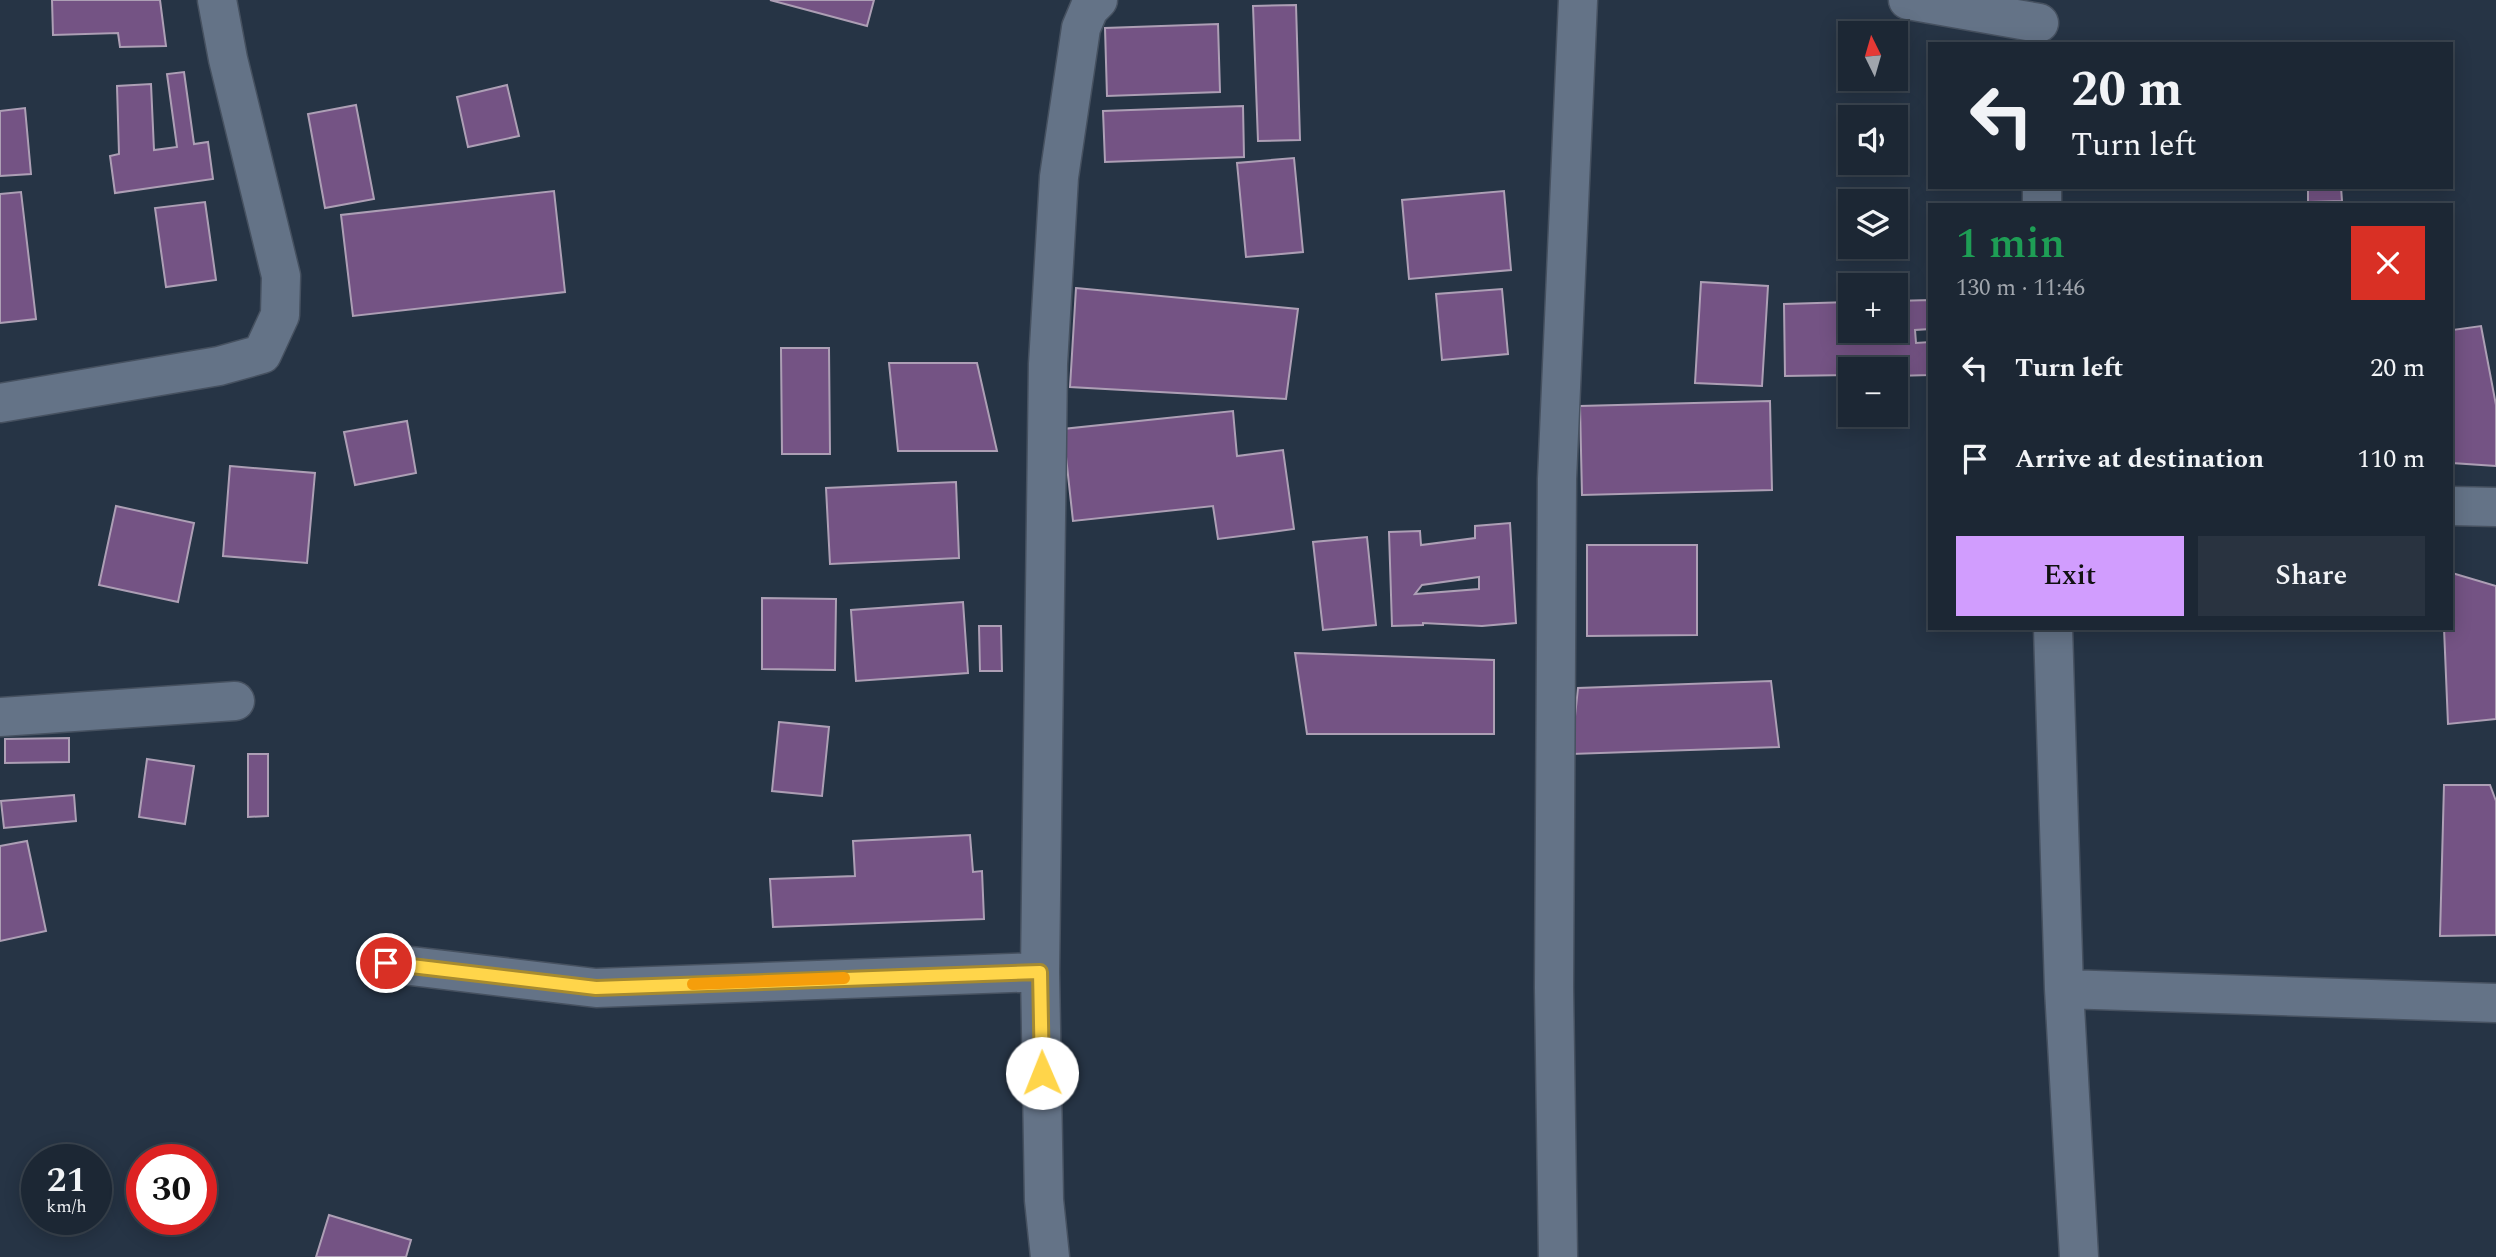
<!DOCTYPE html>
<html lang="en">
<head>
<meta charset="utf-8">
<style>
  :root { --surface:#1c2734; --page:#293340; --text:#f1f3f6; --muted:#a0a5ac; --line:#3a444f; --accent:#d19dfe }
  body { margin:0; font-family:Spectral,serif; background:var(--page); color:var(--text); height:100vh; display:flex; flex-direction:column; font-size:26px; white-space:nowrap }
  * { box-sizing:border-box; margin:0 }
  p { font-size:23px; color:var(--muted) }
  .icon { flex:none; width:38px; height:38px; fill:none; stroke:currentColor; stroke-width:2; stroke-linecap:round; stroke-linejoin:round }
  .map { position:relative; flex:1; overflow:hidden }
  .sheet { position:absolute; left:1928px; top:203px; width:525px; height:427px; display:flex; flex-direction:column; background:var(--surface); border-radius:0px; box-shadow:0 4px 18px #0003,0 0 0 2px var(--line) }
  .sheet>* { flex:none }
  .banner { position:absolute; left:1928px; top:42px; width:525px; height:147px; border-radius:0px; box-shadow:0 4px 18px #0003,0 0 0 2px var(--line); background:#1c2734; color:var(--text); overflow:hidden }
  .needle { width:46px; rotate:355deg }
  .buttons { position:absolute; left:1838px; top:21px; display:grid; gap:14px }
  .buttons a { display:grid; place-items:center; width:70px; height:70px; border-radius:0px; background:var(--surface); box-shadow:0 4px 18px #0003,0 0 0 2px var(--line); font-size:35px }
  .speed { position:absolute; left:21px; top:1144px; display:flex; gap:14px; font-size:35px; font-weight:700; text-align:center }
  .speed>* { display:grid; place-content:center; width:91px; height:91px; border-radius:50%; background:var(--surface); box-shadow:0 4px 18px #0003,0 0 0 2px var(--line); line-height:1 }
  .speed small { font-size:18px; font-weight:400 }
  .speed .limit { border:10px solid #d22; background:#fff; color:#111 }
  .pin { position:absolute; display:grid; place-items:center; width:60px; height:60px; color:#fff; margin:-30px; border:4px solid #fff; border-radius:50%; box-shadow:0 2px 7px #0007 }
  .me { position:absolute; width:77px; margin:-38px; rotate:359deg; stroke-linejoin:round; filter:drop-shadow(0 0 5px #0008) }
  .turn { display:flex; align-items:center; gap:24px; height:147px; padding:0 28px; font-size:32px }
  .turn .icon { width:91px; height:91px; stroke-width:2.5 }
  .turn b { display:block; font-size:49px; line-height:60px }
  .round { display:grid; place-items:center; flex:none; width:74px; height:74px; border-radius:0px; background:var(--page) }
  .overview { display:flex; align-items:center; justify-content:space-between; height:119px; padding:0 28px }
  h1 { font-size:42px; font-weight:600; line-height:52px; color:#1e9e55 }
  .action { display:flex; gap:14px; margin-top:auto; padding:14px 28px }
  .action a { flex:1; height:80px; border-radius:0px; background:var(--accent); color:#111; font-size:28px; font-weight:600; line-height:80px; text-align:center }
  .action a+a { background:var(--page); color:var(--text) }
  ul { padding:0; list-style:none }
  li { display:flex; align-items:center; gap:21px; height:91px; padding:0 28px }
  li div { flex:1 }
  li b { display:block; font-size:26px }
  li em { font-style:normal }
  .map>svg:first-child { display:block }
</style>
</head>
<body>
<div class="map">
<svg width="2496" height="1257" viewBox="0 0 2496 1257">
  <rect width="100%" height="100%" fill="#263445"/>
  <path fill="#745384" stroke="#ad9fb5" stroke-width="2" fill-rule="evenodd" d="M52 0H160L166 46 120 47 118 33 53 35Z
    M770 0H874L867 26Z
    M1296 5 1300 140 1258 141 1253 6Z
    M1218 24 1220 92 1107 96 1105 28Z
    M184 72 194 144 208 142 213 179 115 193 110 156 119 154 117 86 151 84 154 150 177 147 167 74Z
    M507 85 519 136 468 147 457 97Z
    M356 105 374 199 325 208 308 114Z
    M1243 106 1244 157 1105 162 1103 111Z
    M25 108 31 174 0 176V111Z
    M1294 158 1303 252 1246 257 1237 163Z
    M2308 187H2341L2342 201 2308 202Z
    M554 191 565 292 353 316 341 215Z
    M1504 191 1511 270 1409 279 1402 200Z
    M21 192 36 319 0 323V194Z
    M205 202 216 280 166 287 155 208Z
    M1701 282 1768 286 1762 386 1695 383Z
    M1076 288 1298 309 1286 399 1070 387Z
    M1502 289 1508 354 1442 360 1436 294Z
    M1930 300V329L1915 330 1916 343 1930 342V375L1895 376V369H1850V375L1785 376 1784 304 1850 302V331H1895V301Z
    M2481 326 2496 405V466L2452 463V330Z
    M781 348H829L830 454H782Z
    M889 363H977L997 451H898Z
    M1770 401 1772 490 1582 495 1580 406Z
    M1233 411 1237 456 1283 450 1294 529 1218 539 1213 506 1073 521 1063 429Z
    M407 421 416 473 355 485 344 432Z
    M230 466 315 473 307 563 223 556Z
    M956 482 959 558 830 564 826 488Z
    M116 506 194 523 178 602 99 585Z
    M1510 523 1516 623 1482 626 1423 623V625L1392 626 1389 532 1420 531 1421 545 1475 538V526ZM1479 577V589L1415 594 1422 585Z
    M1367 537 1376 625 1323 630 1313 542Z
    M1587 545H1697V635L1587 636Z
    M2452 573 2496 586V719L2448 724 2444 628H2452Z
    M762 598 836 599 835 670 762 669Z
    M963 602 968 673 856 681 851 610Z
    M979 626H1001L1002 671H980Z
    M1295 653 1494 660V734H1307Z
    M1771 681 1779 747 1571 754 1578 688Z
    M779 722 829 727 822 796 772 791Z
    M69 738V762L5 763V739Z
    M248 754H268V816L248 817Z
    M147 759 194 766 185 824 139 817Z
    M2444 785H2490L2496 801V935L2440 936Z
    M74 795 76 821 4 828 1 801Z
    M970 835 973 872 982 871 984 919 773 927 770 879 855 876 853 841Z
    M27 841 46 931 0 941V846Z
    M329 1215 411 1240 406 1257H316Z"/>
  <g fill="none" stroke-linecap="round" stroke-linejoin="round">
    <g stroke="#465160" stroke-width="41">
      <path id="minor" d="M1908 0 2039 23
        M2042 187V205
        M0 403 219 366 262 354 280 315 281 276 228 59 217 0
        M2452 506 2496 507
        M2053 628 2064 989 2079 1257
        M0 717 235 701
        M386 963 596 988 1040 972
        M2064 989 2496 1003
        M1050 1257 1044 1200 1040 972 1048 364 1059 177 1081 28 1089 9 1098 0
        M1558 1257 1554 988 1557 479 1578 0"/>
    </g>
    <use href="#minor" stroke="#647387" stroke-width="38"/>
  </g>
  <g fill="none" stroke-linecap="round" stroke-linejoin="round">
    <g stroke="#a68a30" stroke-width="18">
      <path id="route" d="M386 963 596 988 1040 972 1042 1073"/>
    </g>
    <use href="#route" stroke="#ffd54a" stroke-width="12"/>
    <path stroke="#f59e0b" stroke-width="12" d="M693 984 844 978"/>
  </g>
</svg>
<div class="buttons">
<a><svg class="needle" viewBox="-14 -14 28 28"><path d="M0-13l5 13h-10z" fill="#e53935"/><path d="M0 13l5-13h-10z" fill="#a0a5ac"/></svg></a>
<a><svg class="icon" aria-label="sound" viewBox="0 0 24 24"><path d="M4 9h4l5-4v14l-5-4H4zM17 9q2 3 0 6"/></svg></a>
<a><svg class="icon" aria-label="layers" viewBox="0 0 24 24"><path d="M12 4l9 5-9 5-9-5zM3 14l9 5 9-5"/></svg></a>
<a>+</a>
<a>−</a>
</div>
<div class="speed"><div>21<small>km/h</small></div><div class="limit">30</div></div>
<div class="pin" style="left:386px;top:963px;background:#d93025"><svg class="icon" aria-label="arrive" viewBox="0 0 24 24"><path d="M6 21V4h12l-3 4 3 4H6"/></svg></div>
<svg class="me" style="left:1042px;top:1073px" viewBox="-20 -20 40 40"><circle r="19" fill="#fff"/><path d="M0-13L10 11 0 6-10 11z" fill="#ffd54a"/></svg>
<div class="banner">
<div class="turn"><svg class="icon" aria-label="left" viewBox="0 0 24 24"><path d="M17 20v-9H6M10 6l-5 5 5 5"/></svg><div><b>20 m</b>Turn left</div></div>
</div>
<section class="sheet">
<div class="overview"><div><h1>1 min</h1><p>130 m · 11:46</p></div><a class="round" style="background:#d93025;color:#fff"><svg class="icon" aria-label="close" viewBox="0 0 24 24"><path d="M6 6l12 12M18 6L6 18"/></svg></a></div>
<ul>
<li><svg class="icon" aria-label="left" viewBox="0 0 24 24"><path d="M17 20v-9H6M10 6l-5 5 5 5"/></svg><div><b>Turn left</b></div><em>20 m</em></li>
<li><svg class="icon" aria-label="arrive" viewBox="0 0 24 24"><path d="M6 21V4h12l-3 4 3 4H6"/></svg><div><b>Arrive at destination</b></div><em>110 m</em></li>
</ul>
<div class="action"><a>Exit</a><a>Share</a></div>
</section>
</div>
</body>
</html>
